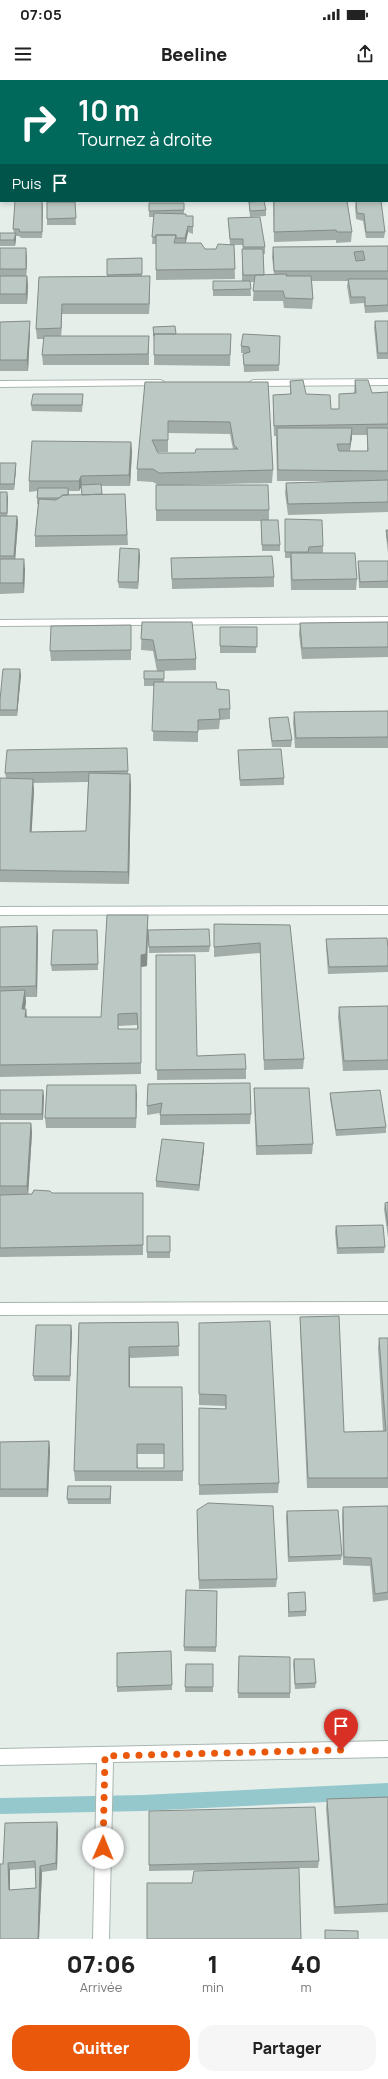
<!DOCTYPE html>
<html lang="fr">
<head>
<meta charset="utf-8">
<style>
  :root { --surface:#fff; --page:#f6f6f6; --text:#222; --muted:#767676; --accent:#ea580c }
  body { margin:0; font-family:Manrope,sans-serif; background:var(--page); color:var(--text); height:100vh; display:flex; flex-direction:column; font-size:15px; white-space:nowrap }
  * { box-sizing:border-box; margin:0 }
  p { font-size:13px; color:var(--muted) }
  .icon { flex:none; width:22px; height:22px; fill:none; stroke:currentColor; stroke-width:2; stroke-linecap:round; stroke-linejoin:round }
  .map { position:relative; height:1859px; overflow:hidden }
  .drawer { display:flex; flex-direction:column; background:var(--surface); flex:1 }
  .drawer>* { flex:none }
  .banner { position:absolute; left:0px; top:0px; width:388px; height:122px; box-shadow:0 2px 6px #0003; background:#00695c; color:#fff; overflow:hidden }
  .pin { position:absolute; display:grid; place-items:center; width:34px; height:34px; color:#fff; margin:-41px -17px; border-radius:50% 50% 50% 0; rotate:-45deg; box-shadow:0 0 4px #0007 }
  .pin .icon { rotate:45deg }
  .me { position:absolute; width:44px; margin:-22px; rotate:1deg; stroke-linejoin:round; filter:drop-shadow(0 0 3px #0008) }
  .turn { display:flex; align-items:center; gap:14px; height:84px; padding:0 12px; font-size:18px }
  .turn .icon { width:52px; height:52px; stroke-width:2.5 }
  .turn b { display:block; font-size:28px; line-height:34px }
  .then { display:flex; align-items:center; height:38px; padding:0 12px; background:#0003; gap:8px; font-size:15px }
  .eta { display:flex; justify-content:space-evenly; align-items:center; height:68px; text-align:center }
  .eta b { font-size:24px; font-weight:800; line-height:28px }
  .action { display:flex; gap:8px; margin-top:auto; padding:8px 12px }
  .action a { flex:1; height:46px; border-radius:16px; background:var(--accent); color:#fff; font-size:16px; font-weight:800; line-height:46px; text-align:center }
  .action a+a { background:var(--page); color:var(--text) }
  .status { display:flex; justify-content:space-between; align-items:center; height:28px; padding:0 20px; background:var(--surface); direction:ltr }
  .status svg { height:11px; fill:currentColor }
  header { display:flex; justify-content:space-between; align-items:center; height:52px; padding:0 12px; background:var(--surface); font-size:18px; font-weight:800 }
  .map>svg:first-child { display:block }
</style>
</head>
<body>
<div class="status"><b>07:05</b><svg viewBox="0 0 49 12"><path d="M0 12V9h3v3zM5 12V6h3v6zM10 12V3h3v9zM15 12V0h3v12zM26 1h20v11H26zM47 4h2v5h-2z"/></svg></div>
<header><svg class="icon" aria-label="menu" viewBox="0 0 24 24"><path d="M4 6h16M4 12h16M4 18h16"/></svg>Beeline<svg class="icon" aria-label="share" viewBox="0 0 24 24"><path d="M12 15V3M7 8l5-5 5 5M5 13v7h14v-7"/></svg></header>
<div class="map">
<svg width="388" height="1859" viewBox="0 0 388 1859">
  <rect width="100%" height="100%" fill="#e6eeea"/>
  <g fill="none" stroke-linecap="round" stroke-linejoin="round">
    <path fill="#94c8cd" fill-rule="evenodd" d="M388 1703V1719L142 1731 0 1734V1718L142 1715Z"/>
    <g stroke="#a9b6b0" stroke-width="2">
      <path id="minor" d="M387 99H388V103H387Z
        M0 101H1V105H0Z
        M388 299V305L253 306 248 303 253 300Z
        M161 300 166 303 164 305 0 307V301Z
        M388 537V543L0 546V540Z
        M388 826V834L0 835V827Z
        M388 1222V1234L0 1235V1223Z
        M388 1661V1677L113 1682 109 1859H93L97 1683 0 1685V1669Z"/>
    </g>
    <use href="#minor" fill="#fff" fill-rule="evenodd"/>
  </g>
  <path fill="#a2aca8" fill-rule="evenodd" d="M0 0H42V1H1V42H0Z
    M0 44H1V84H0Z
    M273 121 352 152 351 162 336 163V160L274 162Z
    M356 121 385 152 384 158H366L363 141 356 139 355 127Z
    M75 122 76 145H47V139Z
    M249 122 266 130V136L250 137 249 128Z
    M149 123H184V134L193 147V154L188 152 186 163 205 169H216L230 165 228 138 265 167V174H263L264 195 274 194 272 177 273 167 388 166V232L365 233 364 223 350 224 347 206 348 201H312L313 219 312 229 284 228 283 221H253L254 202H250L251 216H213V201H242V175L243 165H234L235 199 156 200V164H152L154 137H149Z
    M43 127 42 158H21L19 156H16V159L15 166H0V153H14L13 149Z
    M0 168 27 178 26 196H27L28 206 27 224H0Z
    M142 178V196L150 206 149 234H62L61 256H149V285H43L42 275 44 259H37L36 249 39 197 107 196V179Z
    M30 241V252L28 291H0V242Z
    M375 241H388V279H377L374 247Z
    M153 247 176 254H231L230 286 154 285V262Z
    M280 256 279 291 244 292 243 274 245 273H241V266Z
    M355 300 372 313 388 312V432L288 435 285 413 286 403 345 401H277L276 356H274L273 325V315L290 314V301L306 314 331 329H339V314L354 313ZM352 355H367V371H350Z
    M145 302H268L273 390 272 403 180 405 269 430V440L280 465V471H262L261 441H156V405H158L153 402 137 401V389ZM168 353 230 354 233 369 195 373H158L157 372H168Z
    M83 320 82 332 32 331 31 325Z
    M131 362 132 372 130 406H101L102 415 125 414 128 465 35 467V456L38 424H37V411L29 412V401ZM81 407 82 415H69V411H79Z
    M0 383H16V389L14 410H0Z
    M0 412 8 418 7 436H17L18 442 15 479 25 489 24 513 0 514Z
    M285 439 323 466V473H309L357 499 356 510H291L290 478H285Z
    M386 450H388V473L386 456Z
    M140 475 138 509 119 508 118 502Z
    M171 478 274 497V507L172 509Z
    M358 481H388V508H359L358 488Z
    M142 542 196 579V590L162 591H164V602L217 609 230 629V639L220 640 219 649 198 650V662L153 661 154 606H144V591H157L153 571 141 570Z
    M388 542V577L302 579 299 554 300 543Z
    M131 545V580L51 581 50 571Z
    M220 547H257L256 573H220Z
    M21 595 17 636H0V620Z
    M388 631V668H295L293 642 294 632Z
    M269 638 292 660 291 667H272L269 644Z
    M127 668 128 694H130L131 706 129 804 0 802V698H6L5 693ZM88 702 86 751 31 752 34 711 33 703Z
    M238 670 284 698V705L240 706 238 677Z
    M148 835V847L147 886 141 887V994L0 997V847L37 846 38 856 37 917H25L26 922 25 929H26L27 937H101ZM137 945V949H119L118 946Z
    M214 844 290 845 304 979 303 989 264 990 260 873 214 877Z
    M97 850 98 890 52 891 51 885Z
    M148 850 210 866 209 872 149 873Z
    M326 859 388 868V892L328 894 326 866Z
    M156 875 197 976 246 989V999L157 1000Z
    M388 926V990L343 991 338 937 339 927Z
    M148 1004 251 1034 250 1044 160 1045V1033L147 1035V1026Z
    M136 1005V1048H46L45 1038Z
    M254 1008 313 1064 312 1074 256 1075 254 1018Z
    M0 1010 44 1016 43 1040H0Z
    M330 1013 386 1047V1053L336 1056 330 1019Z
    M0 1043H31L32 1053 28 1114 52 1113H143V1175L0 1177Z
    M204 1069 199 1111 156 1107V1101Z
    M388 1122V1158L384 1129 385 1123Z
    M336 1146 385 1167 384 1173 337 1174 335 1152Z
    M170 1156V1178H147V1172Z
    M300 1237 344 1352 383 1351 378 1268 379 1258H388V1408H307L300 1248Z
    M178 1242 179 1276 130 1278V1307H182L183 1401H75L74 1391 79 1243ZM137 1374H164V1388H138Z
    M199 1243 279 1403 278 1413 199 1415V1328L225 1329V1326L199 1325Z
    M72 1251 70 1301H34L33 1296Z
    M49 1361 50 1370 48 1417H0V1362Z
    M111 1406V1424H68L67 1419Z
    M388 1426V1520L373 1522 370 1486 343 1485 342 1435 343 1427Z
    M287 1431 342 1475 341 1480 288 1482 286 1436Z
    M197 1438 277 1499 276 1507 199 1509Z
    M186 1510 217 1511 216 1572 184 1571Z
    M288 1513 306 1531V1536L288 1537Z
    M171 1571 172 1610 117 1612V1607Z
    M239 1576 290 1613V1618H238Z
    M294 1579 316 1603 315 1608 295 1609 293 1584Z
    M186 1584H213V1612H185Z
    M388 1717V1832L334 1834 326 1728 327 1719Z
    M58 1749 57 1790 42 1792 39 1859H0L3 1784ZM35 1788 36 1808 10 1810V1790Z
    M319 1781 318 1788H299L192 1803 269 1789 149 1791V1785Z"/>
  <path fill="#848c88" d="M42 121 43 127 42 158Z
    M188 146V152L185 164V158Z
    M16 153V159L15 166 14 160Z
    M26 168 27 178 26 199Z
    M27 196 28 206 27 224 26 214Z
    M150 196V206L149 234V224Z
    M62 224V234L61 258V248Z
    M30 241V252L28 291 27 280Z
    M352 348V358L349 374 350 364Z
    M131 362 132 372 130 406 129 395Z
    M16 383V389L14 410V404Z
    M81 396 82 406 79 411V401Z
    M7 412 8 418 7 440Z
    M17 436 18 442 15 482 14 476Z
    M139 469 140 475 138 509V502Z
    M24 479 25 489 24 513 23 503Z
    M20 589 21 595 17 636V630Z
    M130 694 131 706 129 804 128 792Z
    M33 699 34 711 31 764 30 752Z
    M148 835V847L147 886 141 887V994V875Z
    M37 846 38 856 37 917 36 906Z
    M25 910 26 922 23 940 22 929Z
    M26 929 27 940 25 937Z
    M136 1005 137 1015 136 1048Z
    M43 1010 44 1016 43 1040 42 1034Z
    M31 1043 32 1053 28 1116 27 1106Z
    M204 1063V1069L199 1111V1105Z
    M71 1245 72 1251 70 1301V1296Z
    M129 1267 130 1278V1317L129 1307Z
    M49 1361 50 1370 48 1417 47 1409Z
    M57 1742 58 1749 57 1790 56 1783Z
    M8 1783 10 1790V1816L9 1810Z
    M40 1786 42 1792 39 1859H38Z"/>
  <path fill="#bcc8c3" stroke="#848c88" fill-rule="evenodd" d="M0 0H41V1H1V5H0Z
    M47 0H63V1H46Z
    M219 0H240L239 1Z
    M258 0H368V1H258Z
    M0 11H1V32H0Z
    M0 44H1V73H0Z
    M15 121H42V152H20L19 149H13Z
    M264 121 266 130 250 131 249 122Z
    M274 121H347L352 152H337L336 150 274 152Z
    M356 121H381L385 152H366L364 134 357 133Z
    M47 122H75L76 138 47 139Z
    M149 123H184V130L149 131Z
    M154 133 186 134V136H193V147L188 146 185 158H176V155H156V157H152Z
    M260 137 265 167H243V159H230L228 138Z
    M0 153H16L14 160H0Z
    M156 155H176L174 163H201L205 169H216L218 164 234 165 235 189 156 190Z
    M388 166V191H274L273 167ZM363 171 365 180 356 181 354 172Z
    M0 168H26V189H0Z
    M242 169H263L264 195H243Z
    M142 178V194L107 195V179Z
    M287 194 286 196H311L313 219 285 218 283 211H253L255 195Z
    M0 196H27L26 214H0Z
    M150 196 149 224H62L61 248 36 249 39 197Z
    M348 199H388V225L365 226V217H351Z
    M213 201H250L251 209 213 210Z
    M30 241 27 280H0V242Z
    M375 241H388V273H378Z
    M175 246 176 254H154V256L153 247Z
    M154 254H231L230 275H154Z
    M243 254 280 256 279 285H244L243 274 250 272 249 267 241 266Z
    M44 256H149L148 274 42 275Z
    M303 300 306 314 330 315 331 329H339V314L356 313 355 300H368L372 313 388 312V344L274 346 273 315 291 314 290 301Z
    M145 302H268L273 390 159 393 153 389H137ZM168 341 230 342 234 365 238 369H196L195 373H158L152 360H168Z
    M33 314H83L82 325H31Z
    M277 348H352L350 364H337L339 371H368L367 348H388V391L278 390Z
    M32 361 131 362 129 395 81 396 79 401H29Z
    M0 383H16L14 404H0Z
    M388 400V422L288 424 286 403Z
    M101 404 102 414 82 415 81 405Z
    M156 405H268L269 430H156Z
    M38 408H68V415H63L59 418H37Z
    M0 412H7V433H0Z
    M125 414 127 455 35 456 39 419 56 420 63 415Z
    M0 436H17L14 476H0Z
    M285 439 322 440 323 466 309 467 308 472H285Z
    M261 440H278L280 465H262Z
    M386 450H388V462Z
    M120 468 139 469 138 502H118Z
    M291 473H355L357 499 292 500Z
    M272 476 274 497 172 499 171 478Z
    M0 479H24L23 503H0Z
    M358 481H388V501L360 502Z
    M142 542H192L196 579 157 580 153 560 141 559Z
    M388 542V567L302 568 300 543Z
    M131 545V570L50 571 51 546Z
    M220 547H257V567L220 566Z
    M3 589H20L17 630H0V620Z
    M144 591H164V599H144Z
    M154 602H216L217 609 229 610 230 629H219L220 639 198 640V652L152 651Z
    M388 631V657L296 658 294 632Z
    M288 637 292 660 272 661 269 638Z
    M127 668 128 691 5 693 7 670Z
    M281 669 284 698 240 700 238 670Z
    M89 693 130 694 128 792 0 790V698L33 699 30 752 86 751Z
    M107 835H148L146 874 141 875V983L0 985V911L25 910 22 929H26L25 937H101ZM137 933 138 949H118V934Z
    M214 844 290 845 304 979 264 980 260 863 214 867Z
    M37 846 36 906 0 907V847Z
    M209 849 210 866 149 867 148 850Z
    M53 850H97L98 884 51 885Z
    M387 858 388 868V886L329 887 326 859Z
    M156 875H195L197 976 245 974 246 989 156 990Z
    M388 926V980L344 981 339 927Z
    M250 1003 251 1034 160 1035 162 1023 147 1026 148 1004Z
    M47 1005H136V1038H45Z
    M254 1008H309L313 1064 257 1066Z
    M0 1010H43L42 1034H0Z
    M380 1010 386 1047 336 1050 330 1013Z
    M0 1043H31L27 1106H0Z
    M162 1059 204 1063 199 1105 156 1101Z
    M34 1110 50 1111 52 1113H143V1165L0 1168V1115L32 1114Z
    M388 1122V1146L385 1123Z
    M383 1145 385 1167 338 1168 336 1146Z
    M147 1156H170V1172H147Z
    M339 1236 344 1352 386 1351 379 1258H388V1398H308L300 1237Z
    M270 1241 279 1403 199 1405V1328L226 1329V1315L199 1314V1243Z
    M178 1242 179 1266 129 1267V1307H182L183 1391H74L79 1243ZM137 1364H164V1388H137Z
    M36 1245H71L70 1296H33Z
    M49 1361 47 1409H0V1362Z
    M68 1406H111L110 1419H67Z
    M208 1423 273 1426 277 1499 199 1500 197 1430Z
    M388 1426V1512L375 1514 371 1478 344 1477 343 1427Z
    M338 1430 342 1475 289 1477 287 1431Z
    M186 1510 217 1511 216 1567H184Z
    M305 1512 306 1531 289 1532 288 1513Z
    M171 1571 172 1605 117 1607V1573Z
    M239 1576 290 1577V1613H238Z
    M294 1579H314L316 1603 295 1604Z
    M186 1584H213V1607H185Z
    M388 1717V1824L335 1827 327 1719Z
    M315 1727 319 1781 149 1785V1731Z
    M57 1742 56 1783 40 1786 38 1859H0V1784H3L5 1743ZM35 1781 36 1808 9 1810 8 1783Z
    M299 1788 301 1859H147V1803H192L194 1791Z
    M325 1850 358 1851V1859H325Z"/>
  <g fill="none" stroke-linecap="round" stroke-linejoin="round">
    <path stroke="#ea580c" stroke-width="7" stroke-dasharray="0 12.6" d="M103 1768 105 1676 341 1670"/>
  </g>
</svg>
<div class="pin" style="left:341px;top:1670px;background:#d93025"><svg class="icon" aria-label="arrive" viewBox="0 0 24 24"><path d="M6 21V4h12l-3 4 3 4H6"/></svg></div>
<svg class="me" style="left:103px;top:1768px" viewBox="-20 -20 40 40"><circle r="19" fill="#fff"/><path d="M0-13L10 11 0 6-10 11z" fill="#ea580c"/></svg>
<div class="banner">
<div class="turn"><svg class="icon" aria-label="right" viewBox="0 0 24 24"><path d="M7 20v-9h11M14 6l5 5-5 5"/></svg><div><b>10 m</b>Tournez à droite</div></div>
<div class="then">Puis<svg class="icon" aria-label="arrive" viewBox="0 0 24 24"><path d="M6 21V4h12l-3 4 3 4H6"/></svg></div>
</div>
</div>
<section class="drawer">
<div class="eta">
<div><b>07:06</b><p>Arrivée</p></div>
<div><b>1</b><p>min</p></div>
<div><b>40</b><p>m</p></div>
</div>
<div class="action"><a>Quitter</a><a>Partager</a></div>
</section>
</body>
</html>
